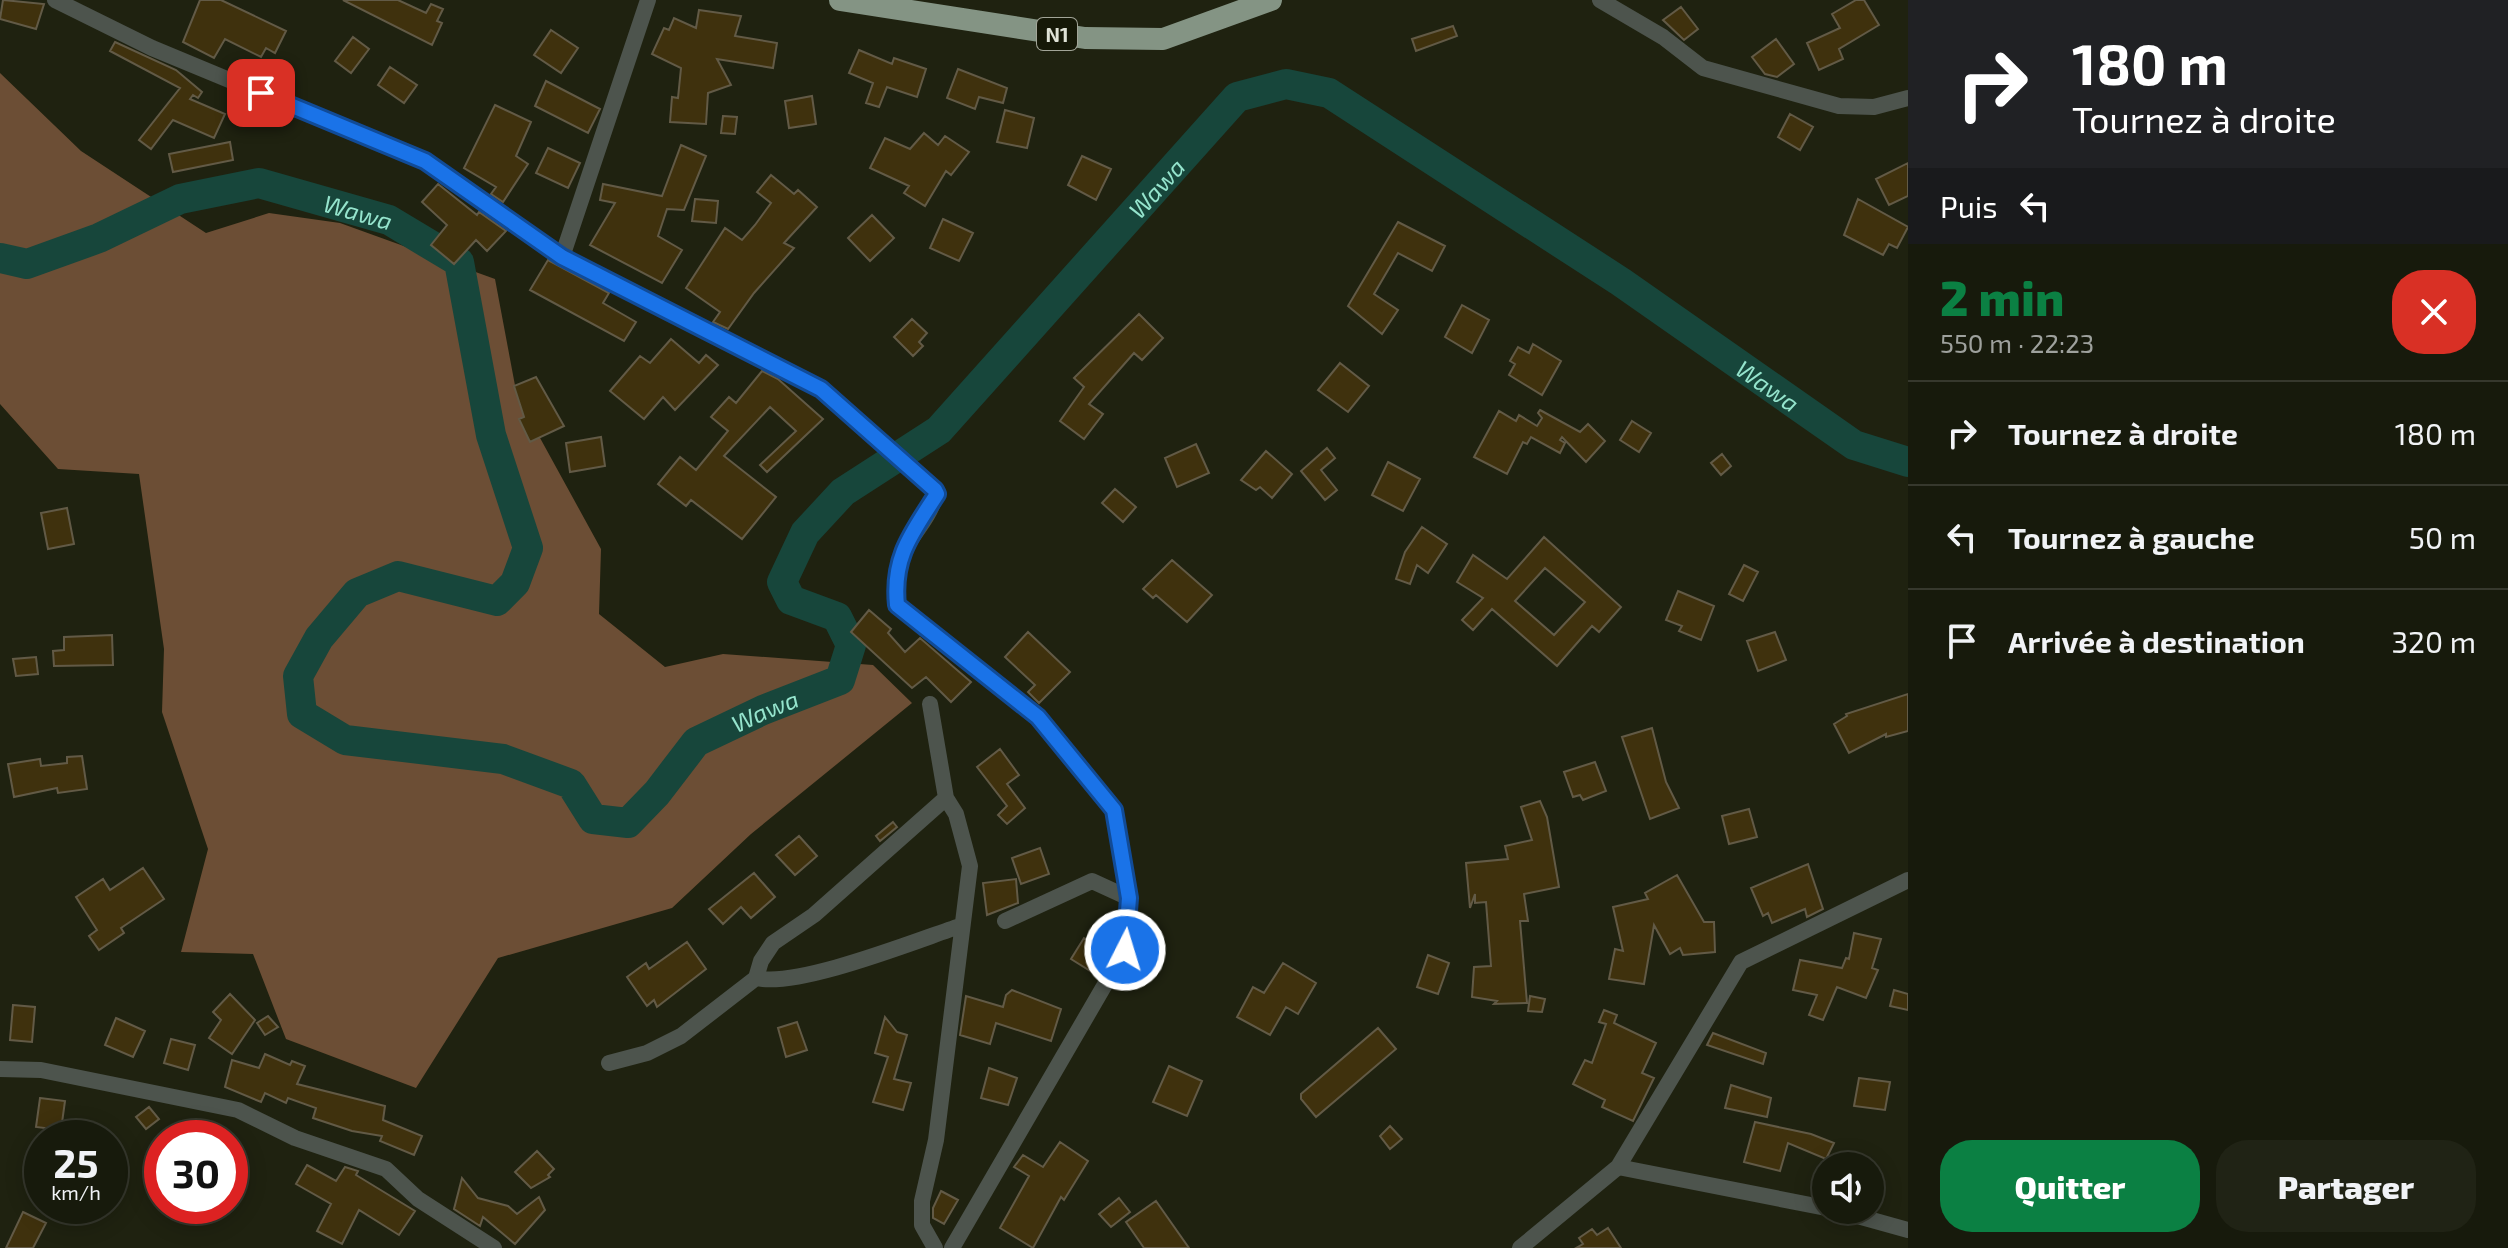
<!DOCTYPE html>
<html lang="fr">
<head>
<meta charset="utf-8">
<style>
  :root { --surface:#171a0c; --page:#202315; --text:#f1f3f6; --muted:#9ea19d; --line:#36382d; --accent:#0b8043 }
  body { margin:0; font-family:"Exo 2",sans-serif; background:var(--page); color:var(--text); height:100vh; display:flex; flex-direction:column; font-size:30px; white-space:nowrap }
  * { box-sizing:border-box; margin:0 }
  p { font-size:26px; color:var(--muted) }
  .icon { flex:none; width:44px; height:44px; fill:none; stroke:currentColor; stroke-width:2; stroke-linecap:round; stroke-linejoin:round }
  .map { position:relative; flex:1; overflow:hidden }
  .sheet { display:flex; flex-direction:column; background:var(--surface); width:600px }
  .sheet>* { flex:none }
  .top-card { background:#202124; color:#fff; overflow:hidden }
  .fabs { position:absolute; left:1812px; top:1152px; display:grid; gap:16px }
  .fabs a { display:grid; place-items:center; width:72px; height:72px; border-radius:50%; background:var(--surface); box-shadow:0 4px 20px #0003,0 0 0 2px var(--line); font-size:40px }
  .speed { position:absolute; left:24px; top:1120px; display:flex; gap:16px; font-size:40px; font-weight:700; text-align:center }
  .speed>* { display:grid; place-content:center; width:104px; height:104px; border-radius:50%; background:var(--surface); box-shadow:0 4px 20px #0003,0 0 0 2px var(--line); line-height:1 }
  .speed small { font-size:20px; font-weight:400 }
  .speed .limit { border:12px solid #d22; background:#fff; color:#111 }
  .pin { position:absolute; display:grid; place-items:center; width:68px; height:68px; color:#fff; margin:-34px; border-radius:16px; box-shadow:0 4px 12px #0006 }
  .me { position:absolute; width:88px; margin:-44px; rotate:5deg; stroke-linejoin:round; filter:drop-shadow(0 0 6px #0008) }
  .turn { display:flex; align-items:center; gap:28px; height:168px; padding:0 32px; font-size:36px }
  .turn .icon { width:104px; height:104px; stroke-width:2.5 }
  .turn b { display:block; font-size:56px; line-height:68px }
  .then { display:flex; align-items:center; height:76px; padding:0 32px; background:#0003; gap:16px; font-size:30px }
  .round { display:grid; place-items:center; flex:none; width:84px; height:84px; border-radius:32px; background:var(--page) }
  .head { display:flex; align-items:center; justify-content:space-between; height:136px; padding:0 32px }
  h1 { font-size:48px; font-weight:800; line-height:60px; color:var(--accent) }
  .button { display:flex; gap:16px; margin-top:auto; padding:16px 32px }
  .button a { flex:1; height:92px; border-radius:32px; background:var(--accent); color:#fff; font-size:32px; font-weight:800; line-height:92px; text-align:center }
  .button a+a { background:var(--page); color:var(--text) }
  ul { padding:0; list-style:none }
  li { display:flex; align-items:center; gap:24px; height:104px; padding:0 32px; border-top:2px solid var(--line) }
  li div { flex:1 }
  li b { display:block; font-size:30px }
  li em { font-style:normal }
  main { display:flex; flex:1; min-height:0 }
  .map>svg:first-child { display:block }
</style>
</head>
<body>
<main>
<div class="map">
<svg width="1908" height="1248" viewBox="0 0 1908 1248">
  <rect width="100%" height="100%" fill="#1f2210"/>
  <path fill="#6c4e35" d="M0 73 81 151 206 233 269 213 340 223 495 279 517 396 601 549 599 614 665 667 723 654 873 665 912 703 751 834 672 908 498 958 416 1088 286 1039 253 954 181 952 208 849 162 712 164 649 139 474 58 469 0 404Z"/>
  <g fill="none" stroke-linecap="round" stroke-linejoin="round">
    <path stroke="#17463b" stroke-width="30" id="s1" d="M0 258 27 264 99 238 180 199 259 183 389 220 459 262 491 435 528 548 515 583 497 601 398 576 357 593 319 638 298 676 302 714 345 740 503 759 571 784 593 819 628 823 657 793 696 742 763 710 840 680 851 645 837 617 791 600 782 582 805 533 843 492 939 430 1237 97 1286 84 1329 93 1621 282 1854 445 1908 462"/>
  </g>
  <path fill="#3f310d" stroke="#625a46" stroke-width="2" fill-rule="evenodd" d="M3 0 44 4 36 29 0 19Z
    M200 0H221L286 31 275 53 266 48 261 57 225 39 214 58 183 42Z
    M343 0H398L426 13 431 4 443 9 437 21 442 23 432 45Z
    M1856 0H1864L1879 25 1839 49 1843 59 1819 70 1807 43 1840 28 1832 14Z
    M1681 7 1698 29 1684 40 1663 20Z
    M699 10 741 16 735 36 777 43 773 68 717 59 731 85 708 93 706 124 670 122 672 97 678 98 681 68 652 54 664 28 669 30 674 18 696 28Z
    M1453 26 1457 36 1416 51 1412 39Z
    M551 30 578 48 561 73 534 55Z
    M353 37 369 49 351 73 335 61Z
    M1776 39 1794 64 1777 77 1765 74 1752 57Z
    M115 42 176 70 202 92 198 98 193 95 190 99 225 114 214 138 173 120 151 149 139 140 180 88 110 51Z
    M859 50 892 64 894 58 926 69 917 97 887 87 879 107 866 103 873 83 849 73Z
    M390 67 417 85 404 103 378 85Z
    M958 69 1007 88 1003 103 979 97 975 109 947 98Z
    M546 81 600 109 588 133 535 106Z
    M812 96 816 124 789 128 785 101Z
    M495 105 531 122 516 156 528 164 503 202 491 194 496 187 464 168Z
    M1005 110 1034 118 1027 148 997 142Z
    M1790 114 1813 127 1800 150 1778 137Z
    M723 116 737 117 735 134 721 133Z
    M924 133 938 145 945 136 969 152 951 175 946 171 925 206 904 193 909 186 870 168 885 138 910 149Z
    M230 142 233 160 173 172 169 154Z
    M681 145 706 156 684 210 667 209 658 236 682 250 662 283 590 245 615 203 600 200 603 184 662 196Z
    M548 148 580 163 568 188 536 173Z
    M1082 156 1111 169 1096 200 1068 185Z
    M1908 163V196L1889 205 1876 179Z
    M771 175 794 194 798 190 817 207 784 243 794 248 754 293 728 329 713 322 720 312 686 288 725 228 742 240 755 225 771 203 757 192Z
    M438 184 477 215 479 212 506 231 487 251 476 240 454 264 431 245 447 225 422 202Z
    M695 199 718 201 716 223 692 221Z
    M1858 199 1908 227 1897 248 1889 244 1883 255 1844 235Z
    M872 215 894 238 870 261 848 238Z
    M943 219 973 233 959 261 930 248Z
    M1398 222 1445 246 1432 271 1398 253 1374 294 1398 310 1382 334 1348 306Z
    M548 260 609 293 603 303 636 322 624 341 530 290Z
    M1462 305 1489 320 1472 353 1445 337Z
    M1139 314 1163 338 1142 360 1134 353 1089 404 1103 414 1084 439 1060 421 1084 387 1074 378Z
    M912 319 927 333 919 342 923 346 913 356 894 337Z
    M671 339 699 363 706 355 718 365 675 410 663 397 644 419 610 391 640 356 650 363Z
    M1533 344 1561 361 1542 395 1509 375 1515 364 1510 361 1518 347 1529 353Z
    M1340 363 1369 386 1348 412 1318 390Z
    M762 371 778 379 823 419 767 472 760 465 796 431 770 407 724 456 776 497 742 539 691 500 686 506 658 484 680 457 696 470 728 431 711 417 729 397 736 403Z
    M536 377 564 426 530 442 519 419 524 417 514 386Z
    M1540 410 1580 432 1588 424 1605 441 1586 462 1562 437 1560 440 1565 443 1560 453 1531 437 1527 444 1523 442 1507 474 1474 457 1499 411 1516 421 1519 415 1537 426 1542 418 1538 413Z
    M1632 421 1651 433 1639 452 1620 440Z
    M601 437 605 466 570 472 566 443Z
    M1196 444 1209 473 1177 487 1165 458Z
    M1327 448 1335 458 1321 470 1337 490 1325 500 1301 471Z
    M1266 451 1292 474 1272 498 1260 487 1256 490 1241 480Z
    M1722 454 1731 466 1721 475 1711 463Z
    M1388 462 1420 479 1403 511 1372 495Z
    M1115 489 1136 507 1123 522 1102 503Z
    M67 508 74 544 48 549 41 513Z
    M1422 527 1447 544 1428 573 1417 565 1410 584 1396 579 1405 552Z
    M1544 537 1621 607 1599 632 1592 626 1557 666 1492 609 1473 630 1462 620 1483 598 1457 582 1473 555 1507 579ZM1545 568 1585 602 1554 635 1515 601Z
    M1172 560 1212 595 1187 622 1156 595 1153 598 1143 589Z
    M1744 565 1758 572 1743 601 1729 594Z
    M1678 591 1714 606 1701 640 1679 631 1682 626 1666 620Z
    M869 610 891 629 888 633 905 652 920 638 971 682 951 702 926 677 912 688 851 632Z
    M1028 632 1070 672 1039 703 1028 692 1035 685 1005 657Z
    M1775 632 1786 660 1758 671 1747 641Z
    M112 635 113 665 54 666 53 651 64 650V637Z
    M36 657 38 674 16 676 13 659Z
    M1908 694V731L1886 737V734L1849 753 1834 724 1847 716 1846 714Z
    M1652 728 1666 782 1679 808 1650 819 1622 737Z
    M1000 749 1019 775 1007 784 1025 808 1007 824 998 815 1007 806 977 767Z
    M82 756 87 789 58 793 57 788 14 797 8 764 40 759 41 766 67 763V757Z
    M1595 762 1606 791 1583 800 1580 795 1573 797 1564 772Z
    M1540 801 1547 817 1559 887 1524 894 1528 921H1520L1527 1003 1494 1004 1497 1001 1472 997 1474 967 1491 966 1486 902 1475 903V894L1470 908 1466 863 1508 859 1505 846 1532 840 1521 807Z
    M1749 809 1757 837 1729 844 1722 816Z
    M893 822 897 827 880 841 876 836Z
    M799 836 817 856 795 875 776 855Z
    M1040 848 1049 874 1021 884 1012 858Z
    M1808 864 1823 909 1807 917 1805 909 1772 923 1768 913 1763 916 1751 888Z
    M143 868 164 899 121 928 124 933 99 950 89 936 97 930 76 897 103 879 110 890Z
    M754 873 775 897 751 918 741 907 723 924 709 909Z
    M1677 875 1704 922H1714L1715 952 1683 955 1680 948 1670 954 1654 925 1644 984 1609 979 1615 949 1623 951 1613 907 1648 899 1645 893Z
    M1016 879 1018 903 987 915 983 883Z
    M1854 933 1881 939 1872 968 1878 970 1866 998 1837 987 1823 1020 1809 1015 1817 995 1793 990 1800 960 1842 968 1846 958 1849 959Z
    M1084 938 1105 950 1092 972 1071 959Z
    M687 942 706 969 657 1007 654 1000 647 1006 627 977 646 963 649 969Z
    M1428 955 1449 963 1438 994 1417 987Z
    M1283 963 1316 983 1298 1014 1286 1007 1270 1035 1237 1017 1253 987 1264 993Z
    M1012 990 1061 1009 1051 1041 996 1023 990 1044 960 1035 966 996 1003 1007 1006 995Z
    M1894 990 1908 994V1010L1890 1006Z
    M230 994 255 1020 232 1054 209 1038 221 1020 213 1012Z
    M1530 996 1545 999 1542 1012 1528 1011Z
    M13 1005 35 1007 32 1042 10 1040Z
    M1604 1010 1617 1015 1614 1023 1656 1043 1642 1073 1654 1078 1633 1121 1602 1107 1605 1100 1573 1084 1585 1060 1592 1063 1606 1024 1599 1022Z
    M268 1016 278 1027 265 1035 257 1023Z
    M885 1017 897 1032 907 1035 894 1079 911 1083 903 1110 873 1102 888 1057 875 1053Z
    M116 1018 145 1031 133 1057 105 1045Z
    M797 1022 807 1050 786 1057 778 1028Z
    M1378 1028 1396 1049 1316 1117 1301 1099V1094Z
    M1713 1033 1766 1053 1763 1064 1707 1045Z
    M171 1039 195 1045 188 1070 164 1063Z
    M265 1054 290 1065 292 1061 305 1066 297 1084 385 1106 383 1120 422 1136 414 1155 380 1141 382 1136 352 1131 313 1118 316 1108 288 1098 286 1103 265 1093 261 1102 225 1087 232 1060 259 1068Z
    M1169 1066 1202 1081 1187 1116 1153 1102Z
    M989 1068 1017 1078 1008 1105 981 1098Z
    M1859 1078 1890 1082 1885 1110 1854 1106Z
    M1731 1085 1771 1098 1767 1117 1725 1108Z
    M40 1098 65 1101 61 1130 36 1127Z
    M149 1107 159 1119 146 1129 136 1117Z
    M1755 1122 1811 1134 1834 1143 1826 1159 1788 1143 1780 1171 1744 1162Z
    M1390 1126 1402 1139 1390 1149 1380 1136Z
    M1060 1142 1088 1161 1064 1200 1061 1197 1033 1248 1000 1228 1029 1176 1014 1167 1023 1155 1043 1167Z
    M537 1151 554 1169 548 1175 550 1177 531 1188 515 1172Z
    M307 1165 336 1181 345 1167 358 1171 356 1175 415 1211 399 1235 359 1210 342 1244 317 1231 331 1204 296 1184Z
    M462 1178 478 1198 508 1206 517 1214 539 1197 545 1210 515 1244 483 1217 480 1226 454 1209Z
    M941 1191 958 1200 944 1224 933 1218V1208Z
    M1119 1198 1130 1212 1111 1227 1099 1214Z
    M1156 1201 1189 1248H1144L1126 1222Z
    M23 1212 46 1223 33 1248H6Z
    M1608 1228 1621 1248H1576L1583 1244 1579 1238 1592 1229 1597 1235Z"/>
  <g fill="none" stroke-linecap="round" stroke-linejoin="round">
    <path stroke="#4d544d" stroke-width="16" d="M55 0 152 48 425 161 562 257 821 389 937 492C923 540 890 539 897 605L1038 717 1114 810 1129 898
      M1600 0 1663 37 1703 68 1839 106 1874 107 1908 98
      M562 257 648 0
      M930 704 946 798 956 814 970 866 936 1140 922 1201V1225L935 1248
      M756 978C798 988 915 941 960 926
      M609 1063 647 1053 681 1036 756 978 761 961 773 943 814 915 946 798
      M0 1069 41 1070 238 1110 295 1138 386 1169 418 1199 494 1248
      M1618 1167 1826 1208
      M1836 1210 1908 1230
      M952 1248 1125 950 1129 898 1092 881 1005 921
      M1520 1248 1618 1167 1741 962 1908 880"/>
    <path stroke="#849484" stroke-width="22" d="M840 0 1085 38 1163 39 1271 0"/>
  </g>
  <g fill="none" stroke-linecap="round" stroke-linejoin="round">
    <g stroke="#114b97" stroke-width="20">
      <path id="route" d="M261 93 425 161 562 257 821 389 935 490 937 494C912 533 892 557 897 605L1038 717 1114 810 1129 898 1125 950"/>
    </g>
    <use href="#route" stroke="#1a73e8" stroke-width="14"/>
  </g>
  <g text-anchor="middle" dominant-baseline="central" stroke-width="7" stroke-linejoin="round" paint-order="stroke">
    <rect fill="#151807" stroke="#a2a598" stroke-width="2" x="1037" y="18" width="40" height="32" rx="6"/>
    <g font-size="20" font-weight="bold" fill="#dfe2d6">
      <text x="1057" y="34">N1</text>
    </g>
    <g font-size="24" font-style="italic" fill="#95e4cd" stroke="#151807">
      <text stroke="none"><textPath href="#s1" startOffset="2444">Wawa</textPath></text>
      <text stroke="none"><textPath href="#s1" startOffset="378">Wawa</textPath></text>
      <text stroke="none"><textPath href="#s1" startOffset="3188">Wawa</textPath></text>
      <text stroke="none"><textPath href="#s1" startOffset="1676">Wawa</textPath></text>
    </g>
  </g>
</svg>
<div class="fabs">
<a><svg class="icon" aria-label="sound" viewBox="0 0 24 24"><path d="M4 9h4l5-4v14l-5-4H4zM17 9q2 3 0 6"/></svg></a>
</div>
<div class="speed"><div>25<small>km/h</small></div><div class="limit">30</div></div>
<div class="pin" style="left:261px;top:93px;background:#d93025"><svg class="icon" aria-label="arrive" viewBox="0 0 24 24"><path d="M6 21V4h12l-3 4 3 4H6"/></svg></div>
<svg class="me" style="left:1125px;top:950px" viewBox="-20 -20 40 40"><circle r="17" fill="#1a73e8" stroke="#fff" stroke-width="3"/><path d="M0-11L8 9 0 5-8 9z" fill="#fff"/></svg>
</div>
<section class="sheet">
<div class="top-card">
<div class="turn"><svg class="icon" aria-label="right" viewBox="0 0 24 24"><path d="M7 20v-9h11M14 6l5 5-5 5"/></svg><div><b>180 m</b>Tournez à droite</div></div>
<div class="then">Puis<svg class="icon" aria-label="left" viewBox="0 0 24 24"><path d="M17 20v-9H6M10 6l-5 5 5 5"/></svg></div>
</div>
<div class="head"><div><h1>2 min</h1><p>550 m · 22:23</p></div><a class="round" style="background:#d93025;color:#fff"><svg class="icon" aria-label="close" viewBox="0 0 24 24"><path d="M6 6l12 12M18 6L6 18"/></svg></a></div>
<ul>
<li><svg class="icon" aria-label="right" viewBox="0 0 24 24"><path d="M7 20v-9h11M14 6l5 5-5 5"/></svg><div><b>Tournez à droite</b></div><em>180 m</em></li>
<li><svg class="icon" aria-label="left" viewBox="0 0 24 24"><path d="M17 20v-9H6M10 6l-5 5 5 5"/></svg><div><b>Tournez à gauche</b></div><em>50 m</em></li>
<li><svg class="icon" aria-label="arrive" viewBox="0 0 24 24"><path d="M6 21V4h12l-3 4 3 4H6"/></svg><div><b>Arrivée à destination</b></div><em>320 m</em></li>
</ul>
<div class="button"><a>Quitter</a><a>Partager</a></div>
</section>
</main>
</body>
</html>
